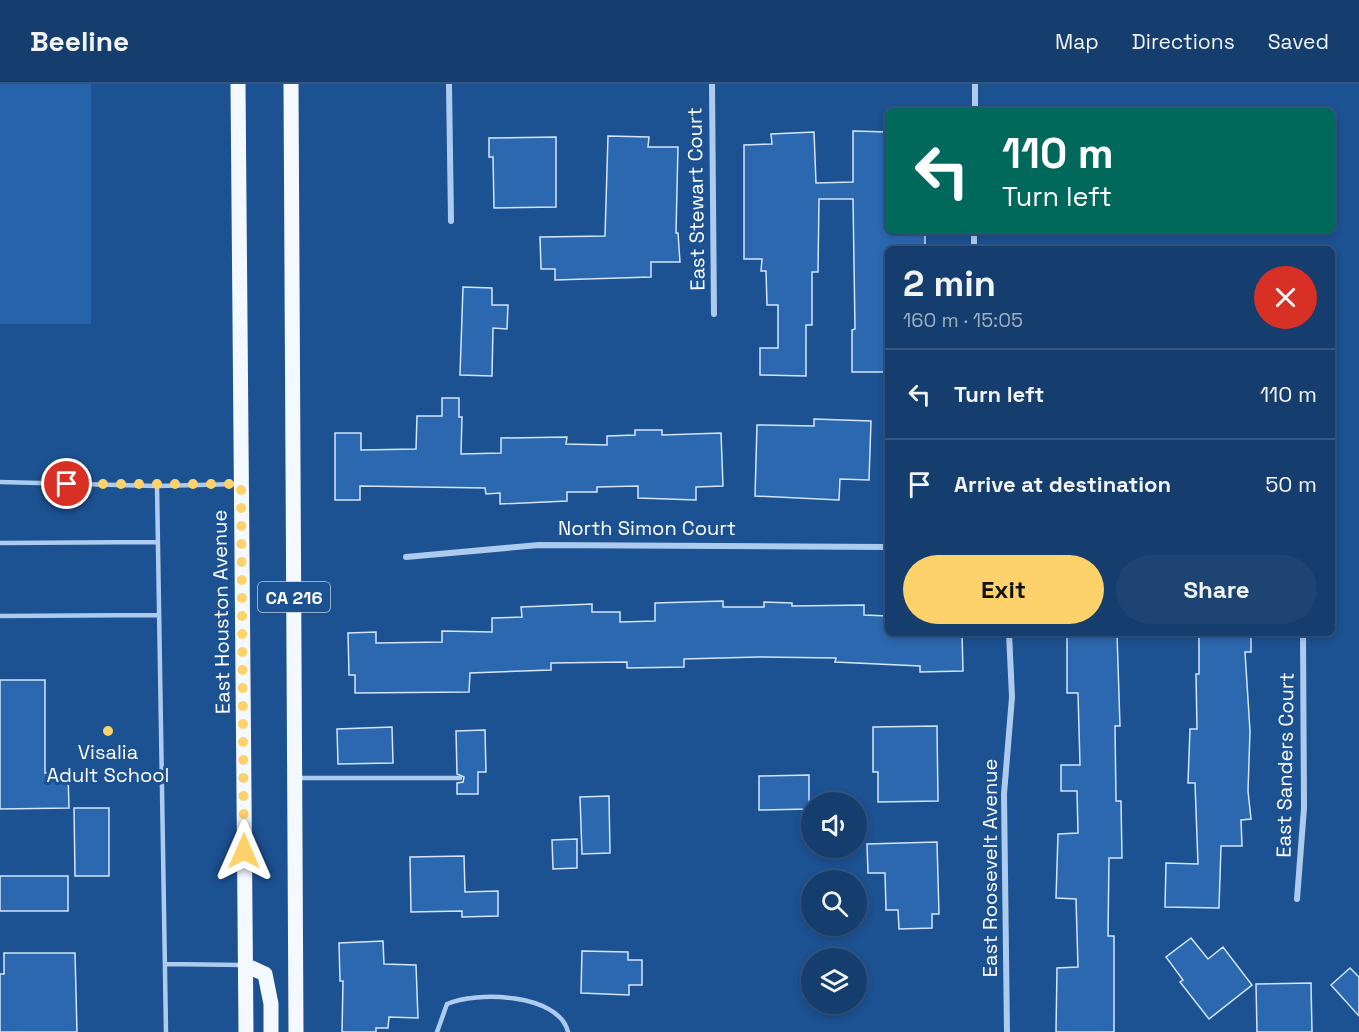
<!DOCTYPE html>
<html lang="en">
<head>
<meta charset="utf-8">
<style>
  :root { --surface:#153d6e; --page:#1e4473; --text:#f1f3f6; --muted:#9daec2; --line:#345681; --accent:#fed26b }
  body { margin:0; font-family:"Space Grotesk",sans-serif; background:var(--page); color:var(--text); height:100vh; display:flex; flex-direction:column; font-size:22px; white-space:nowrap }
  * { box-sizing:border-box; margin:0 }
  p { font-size:20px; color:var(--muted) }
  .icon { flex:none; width:33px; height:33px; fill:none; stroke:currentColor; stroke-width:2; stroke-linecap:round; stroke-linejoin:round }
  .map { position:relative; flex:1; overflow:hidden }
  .details { position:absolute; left:885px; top:162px; width:450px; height:390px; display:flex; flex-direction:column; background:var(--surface); border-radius:9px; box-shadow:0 3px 9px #0003,0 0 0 2px var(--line) }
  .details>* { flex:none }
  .hud { position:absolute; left:885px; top:24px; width:450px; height:126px; border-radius:9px; box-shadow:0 3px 9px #0003,0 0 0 2px var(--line); background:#00695c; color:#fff; overflow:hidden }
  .controls { position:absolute; left:801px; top:708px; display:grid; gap:12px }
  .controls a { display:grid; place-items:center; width:66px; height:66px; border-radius:50%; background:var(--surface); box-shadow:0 3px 9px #0003,0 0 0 2px var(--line); font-size:30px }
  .pin { position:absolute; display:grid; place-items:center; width:51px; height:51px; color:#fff; margin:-26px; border:3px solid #fff; border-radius:50%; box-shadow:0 2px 6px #0007 }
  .me { position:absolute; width:66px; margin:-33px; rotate:0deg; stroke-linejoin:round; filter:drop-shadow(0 0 4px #0008) }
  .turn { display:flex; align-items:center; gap:21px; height:126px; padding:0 18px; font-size:27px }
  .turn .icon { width:78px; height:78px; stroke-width:2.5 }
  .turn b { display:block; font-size:42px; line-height:51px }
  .round { display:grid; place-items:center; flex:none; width:63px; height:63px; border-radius:32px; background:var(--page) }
  .overview { display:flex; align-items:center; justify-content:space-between; height:102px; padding:0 18px }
  h1 { font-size:36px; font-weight:800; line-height:45px }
  .cta { display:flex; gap:12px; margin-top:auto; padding:12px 18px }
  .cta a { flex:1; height:69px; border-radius:36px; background:var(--accent); color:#111; font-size:24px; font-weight:800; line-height:69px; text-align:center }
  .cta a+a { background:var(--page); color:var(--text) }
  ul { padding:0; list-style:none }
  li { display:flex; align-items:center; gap:18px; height:90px; padding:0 18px; border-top:2px solid var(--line) }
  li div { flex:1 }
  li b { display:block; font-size:22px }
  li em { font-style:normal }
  header { display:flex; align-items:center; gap:36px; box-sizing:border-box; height:84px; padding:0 30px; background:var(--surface); border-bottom:2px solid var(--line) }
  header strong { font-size:28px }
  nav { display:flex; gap:33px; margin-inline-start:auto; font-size:21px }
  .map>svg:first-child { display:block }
</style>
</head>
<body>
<header>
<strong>Beeline</strong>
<nav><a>Map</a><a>Directions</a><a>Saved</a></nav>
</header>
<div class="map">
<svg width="1359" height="948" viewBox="0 0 1359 948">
  <rect width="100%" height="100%" fill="#1c5192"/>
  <path fill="#2663ab" d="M0 0H91V240H0Z"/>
  <path fill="#2c68b0" stroke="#d3e5fa" stroke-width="1.5" d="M853 47 888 48V147H925V165H888V288H852V246L855 245 853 115H819L818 188H812V241H806V292L760 291V264H778V221H767L766 187H761L762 175H744V61L772 60 771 50 814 48 816 99 853 98Z
    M608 52 649 53 648 63H678L676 149H678L680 178H651V193L555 196V185H541L540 153 605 152Z
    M556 53V123L494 124 493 73H489V54Z
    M463 203 492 204V221H508L507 245 493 244 492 292 460 291Z
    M442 314H459V333H462L461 370 501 369V354L567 353 566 360 607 361V352L635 351V346H662V351L721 349 723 402 696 403V416L638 414V402L597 403V408H567V417L500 420V409L486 410 485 404 360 402V416H335V349H361V366L416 365 417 332H442Z
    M814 335 871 337 869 396 840 395 839 416 755 412 757 341 814 342Z
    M723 517V523H764V518L792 519V522L864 521V531L888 532V549H962L963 587 920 588V582L835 578 836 574 758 573 684 575V583L627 584V578L551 579V586L470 589 469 608 355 609V591H349L348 549 376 548V559L442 558V547L492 548V534L522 533 521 523 592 520V528H620V538L655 537V519Z
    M1077 549H1117L1120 642H1115L1116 717H1121L1122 774H1109L1108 852H1114V948H1056L1057 884 1078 883 1076 815 1056 814 1058 750 1078 749 1077 707H1061V681H1080L1078 609H1067V551Z
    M1199 549H1251V568H1245L1250 647 1248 707 1251 735 1241 736 1242 762H1221L1219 824 1165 823 1166 779 1198 780 1195 699H1188L1190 645H1197L1196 590H1199Z
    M0 596H45V689H68L69 724 0 725Z
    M937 642 938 717 878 718V688H873V643Z
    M392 643 393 679 338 680 337 645Z
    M485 646 486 688H478V710H457V699L463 698 464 693 457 690 456 647Z
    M809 691V725L759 726V692Z
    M609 712 610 769 582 770 580 713Z
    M74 724H109V792H75Z
    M577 755V784L553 785 552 756Z
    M937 758 939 830H932V844L899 845 898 826H886L885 789H868L867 760Z
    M464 772 465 808 498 807V832L462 833V827L411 828 410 773Z
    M0 792H68V827H0Z
    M1191 854 1208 875 1223 863 1252 901 1209 935 1180 898 1183 896 1166 873Z
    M383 857 384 880 416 881 418 934 389 933 388 944H376V948H342L343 897H340L339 859Z
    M582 867 628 868V876H642V901H629V911L581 909Z
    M4 869H75L77 948H0V890H4Z
    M1350 884 1359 893V932L1331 901Z
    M1311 899 1312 948H1257L1256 900Z"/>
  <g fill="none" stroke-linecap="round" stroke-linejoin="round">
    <path stroke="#adcbee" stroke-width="4.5" d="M0 398 157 402
      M0 459 157 458
      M0 532 158 531
      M298 694H460
      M165 880 243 881
      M166 948 157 402 238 400
      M437 948 447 920C475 907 559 909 568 948"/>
    <path stroke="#adcbee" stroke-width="6" d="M449 0 451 137
      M712 0 714 230
      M975 27V0
      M974 165V147
      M406 473 539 461 888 463
      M1297 815 1304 724 1303 549
      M1007 948 1004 710 1012 613 1009 549"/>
    <path stroke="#f4f9ff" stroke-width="15" d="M238 0 246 948
      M291 0 296 948
      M245 881 265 890 271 920V948"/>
  </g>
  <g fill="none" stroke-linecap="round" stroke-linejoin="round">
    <path stroke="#fed26b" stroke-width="10" stroke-dasharray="0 18" d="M67 400H241L244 767"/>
  </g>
  <circle fill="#fed26b" stroke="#1c5192" stroke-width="2" cx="108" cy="647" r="6"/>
  <g text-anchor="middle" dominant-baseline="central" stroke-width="6" stroke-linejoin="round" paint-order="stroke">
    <rect fill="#1c5192" stroke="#bbcbde" stroke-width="1.5" x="258" y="498" width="72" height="30" rx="4.5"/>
    <g font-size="18" font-weight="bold" fill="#fff">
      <text x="294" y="513">CA 216</text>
    </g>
    <g font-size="20" fill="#fff" stroke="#1c5192">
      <text transform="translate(696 115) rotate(-91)">East Stewart Court</text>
      <text x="647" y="444">North Simon Court</text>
      <text transform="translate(221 528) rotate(-91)">East Houston Avenue</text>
      <text transform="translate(1285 681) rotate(-89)">East Sanders Court</text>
      <text transform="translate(990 784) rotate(-90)">East Roosevelt Avenue</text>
    </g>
    <g font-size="20" fill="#fff" stroke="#1c5192">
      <text x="108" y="668">Visalia<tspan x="108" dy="23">Adult School</tspan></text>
    </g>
  </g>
</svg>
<div class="controls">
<a><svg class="icon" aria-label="sound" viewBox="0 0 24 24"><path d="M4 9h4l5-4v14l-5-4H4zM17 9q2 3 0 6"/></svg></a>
<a><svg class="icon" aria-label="search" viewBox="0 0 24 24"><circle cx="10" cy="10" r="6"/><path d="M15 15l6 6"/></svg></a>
<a><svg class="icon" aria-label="layers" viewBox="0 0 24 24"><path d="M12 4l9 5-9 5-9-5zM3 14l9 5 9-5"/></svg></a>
</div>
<div class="pin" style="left:67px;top:400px;background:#d93025"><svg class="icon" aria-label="arrive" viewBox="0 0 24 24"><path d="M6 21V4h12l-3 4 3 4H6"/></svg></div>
<svg class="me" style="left:244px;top:767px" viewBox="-20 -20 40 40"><path d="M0-17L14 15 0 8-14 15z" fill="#fed26b" stroke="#fff" stroke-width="4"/></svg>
<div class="hud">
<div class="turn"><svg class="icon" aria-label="left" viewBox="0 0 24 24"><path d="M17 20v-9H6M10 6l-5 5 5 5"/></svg><div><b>110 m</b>Turn left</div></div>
</div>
<section class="details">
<div class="overview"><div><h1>2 min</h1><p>160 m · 15:05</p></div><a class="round" style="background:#d93025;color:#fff"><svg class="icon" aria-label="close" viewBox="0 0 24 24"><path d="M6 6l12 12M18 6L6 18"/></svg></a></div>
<ul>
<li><svg class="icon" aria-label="left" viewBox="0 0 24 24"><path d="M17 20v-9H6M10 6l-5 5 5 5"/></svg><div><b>Turn left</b></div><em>110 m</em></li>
<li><svg class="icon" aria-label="arrive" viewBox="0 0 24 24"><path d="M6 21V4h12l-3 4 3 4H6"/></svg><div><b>Arrive at destination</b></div><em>50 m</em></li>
</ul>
<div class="cta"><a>Exit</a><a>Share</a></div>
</section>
</div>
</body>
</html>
